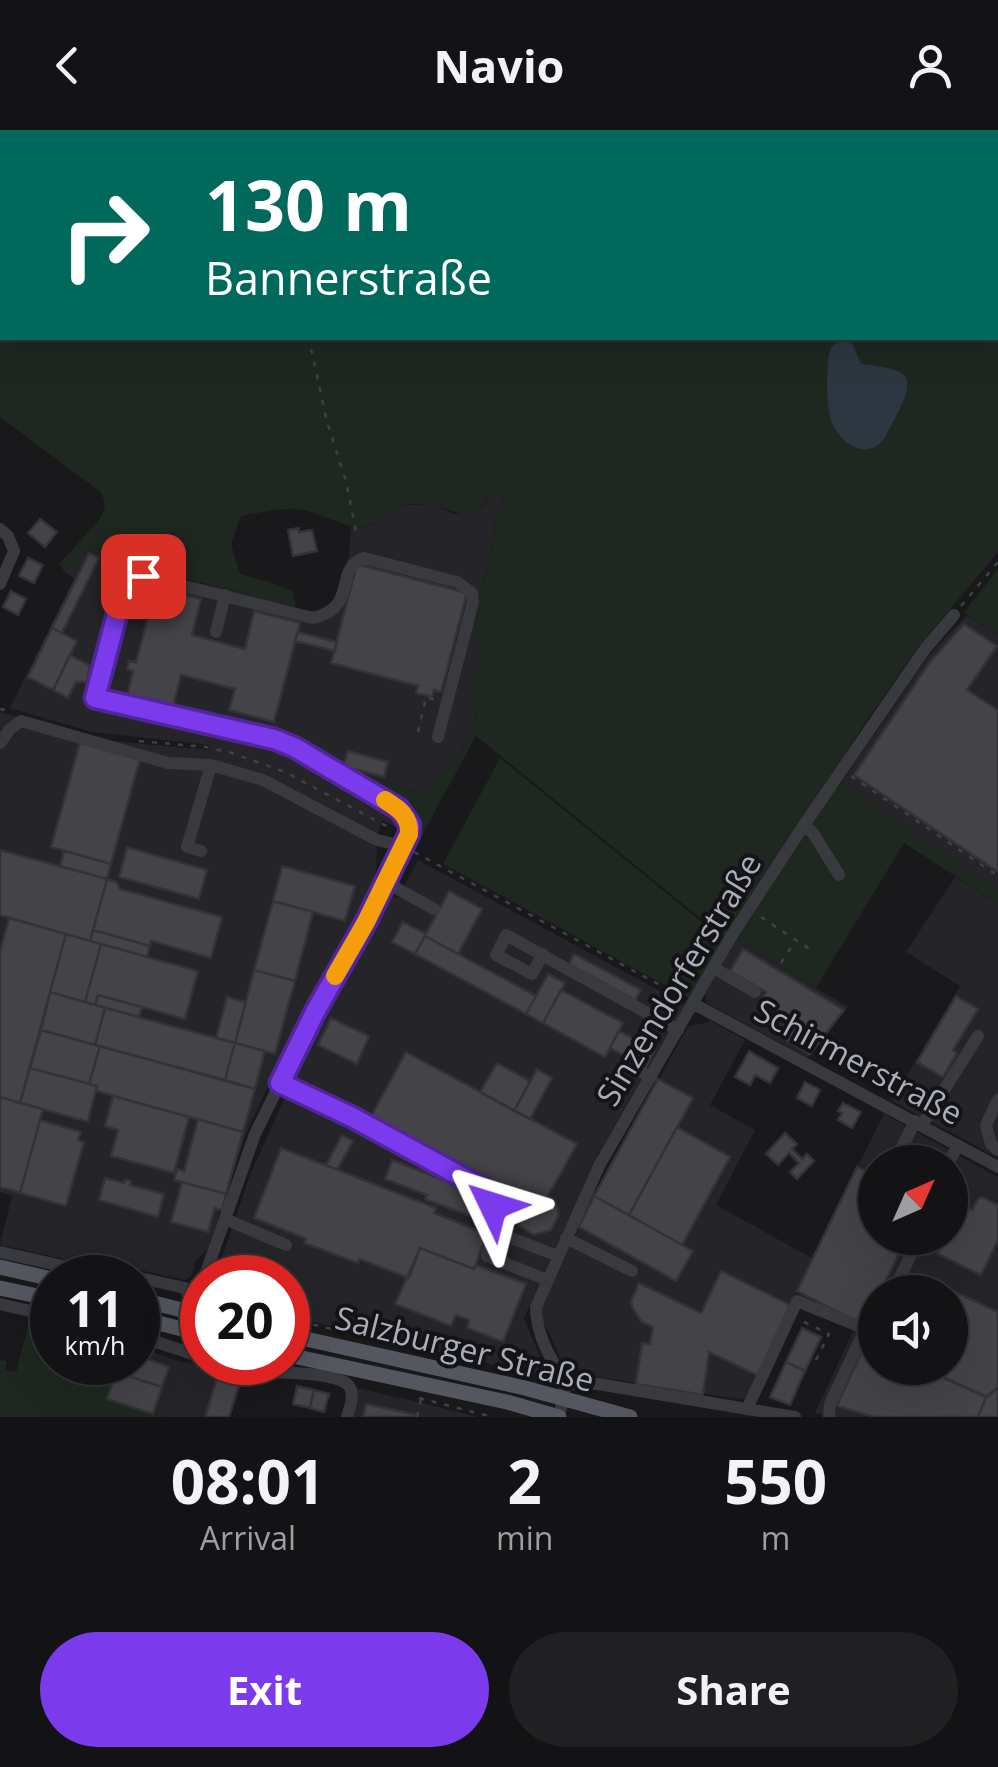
<!DOCTYPE html>
<html lang="en">
<head>
<meta charset="utf-8">
<style>
  :root { --surface:#131214; --page:#202022; --text:#f1f3f6; --muted:#9d9ea0; --line:#323234; --accent:#7c3aed }
  body { margin:0; font-family:"Open Sans",sans-serif; background:var(--page); color:var(--text); height:100vh; display:flex; flex-direction:column; font-size:38px; white-space:nowrap }
  * { box-sizing:border-box; margin:0 }
  p { font-size:32px; color:var(--muted) }
  .icon { flex:none; width:55px; height:55px; fill:none; stroke:currentColor; stroke-width:2; stroke-linecap:round; stroke-linejoin:round }
  .map { position:relative; height:1287px; overflow:hidden }
  .details { display:flex; flex-direction:column; background:var(--surface); flex:1 }
  .details>* { flex:none }
  .hud { position:absolute; left:0px; top:0px; width:1000px; height:210px; box-shadow:0 10px 40px #0002,0 0 0 2px var(--line); background:#00695c; color:#fff; overflow:hidden }
  .needle { width:65px; rotate:45deg }
  .tools { position:absolute; left:858px; top:1015px; display:grid; gap:20px }
  .tools a { display:grid; place-items:center; width:110px; height:110px; border-radius:50%; background:var(--surface); box-shadow:0 10px 40px #0002,0 0 0 2px var(--line); font-size:50px }
  .speed { position:absolute; left:30px; top:1125px; display:flex; gap:20px; font-size:50px; font-weight:700; text-align:center }
  .speed>* { display:grid; place-content:center; width:130px; height:130px; border-radius:50%; background:var(--surface); box-shadow:0 10px 40px #0002,0 0 0 2px var(--line); line-height:1 }
  .speed small { font-size:25px; font-weight:400 }
  .speed .limit { border:15px solid #d22; background:#fff; color:#111 }
  .pin { position:absolute; display:grid; place-items:center; width:85px; height:85px; color:#fff; margin:-42px; border-radius:20px; box-shadow:0 5px 15px #0006 }
  .me { position:absolute; width:110px; margin:-55px; rotate:311deg; stroke-linejoin:round; filter:drop-shadow(0 0 8px #0008) }
  .turn { display:flex; align-items:center; gap:35px; height:210px; padding:0 40px; font-size:45px }
  .turn .icon { width:130px; height:130px; stroke-width:2.5 }
  .turn b { display:block; font-size:70px; line-height:85px }
  .eta { display:flex; justify-content:space-evenly; align-items:center; height:170px; text-align:center }
  .eta b { font-size:60px; font-weight:700; line-height:70px }
  .cta { display:flex; gap:20px; margin-top:auto; padding:20px 40px }
  .cta a { flex:1; height:115px; border-radius:60px; background:var(--accent); color:#fff; font-size:40px; font-weight:700; line-height:115px; text-align:center }
  .cta a+a { background:var(--page); color:var(--text) }
  header { display:flex; justify-content:space-between; align-items:center; height:130px; padding:0 40px; background:var(--surface); font-size:45px; font-weight:700 }
  .map>svg:first-child { display:block }
</style>
</head>
<body>
<header><svg class="icon" aria-label="back" viewBox="0 0 24 24"><path d="M15 5l-7 7 7 7"/></svg>Navio<svg class="icon" aria-label="person" viewBox="0 0 24 24"><circle cx="12" cy="8" r="4"/><path d="M4 21q1-7 8-7t8 7"/></svg></header>
<div class="map">
<svg width="998" height="1287" viewBox="0 0 998 1287">
  <rect width="100%" height="100%" fill="#19181b"/>
  <path fill="#252428" fill-rule="evenodd" d="M501 362 504 373 497 380 494 392 492 420 484 445 475 492V511L481 522V535L474 545 471 560 477 576 472 600 457 627 442 647 430 657 414 661 347 639 410 677 419 692 421 710 382 690 377 707 376 749 305 877 247 1001 208 1119 196 1130 191 1147 185 1150 135 1139 101 1137 0 1115 12 1066 0 1062V582L103 610 209 620 210 615 92 602 10 578 74 449 64 441 87 423 99 419 144 441 262 467 307 481H317L333 471 339 462 349 424 351 395 361 398 375 394 388 382 404 375 433 374 454 384 482 378 490 366Z
    M967 485 998 506V759L841 653 929 525Z
    M418 730 684 874 685 876 598 1024 524 1188 544 1236 545 1240 541 1246 288 1186V1148H215L250 1045 292 952 328 877 389 766 398 768Z
    M955 747 998 774V1028L892 971 960 856 906 822Z
    M734 809 848 877 808 928 707 873 705 864Z
    M711 891 745 910 710 975 755 1000 716 1075 812 1128 884 984 998 1047V1287H831L815 1283 854 1199 802 1180 797 1163 747 1270 578 1244 572 1241 562 1232 545 1194H543L542 1177 594 1066 688 897ZM875 1032H950V1108H875ZM875 1162H950V1238H875Z
    M138 1216 171 1229 243 1245 230 1287H164L106 1269 118 1233 138 1232Z
    M357 1258 422 1273 478 1287H351L358 1269Z"/>
  <path fill="#1e2720" d="M0 0H162L168 2H2V208L998 206V422L919 516 857 605 831 649 725 808 476 606 421 707 419 692 410 677 341 636 414 661 430 657 442 647 457 627 472 600 477 576 471 561 474 544 481 535V523L475 512V492L484 445 492 420 494 392 497 380 504 372 500 362 490 366 474 386C450 383 430 370 405 375 389 378 380 395 364 397 348 399 321 384 304 380 285 376 260 383 241 386L231 414 240 444 273 453 293 462 296 477C265 468 234 460 202 453 179 447 154 439 131 443L99 419 87 423 64 441 59 434 99 390 105 378 102 363 0 287Z
    M998 439V506L964 482Z
    M500 628 724 810 690 869 443 734Z
    M841 653 998 759V774L904 713 816 858 734 809 811 691Z
    M30 1189 52 1194V1232L118 1233 107 1269 164 1287H0V1230L7 1231 5 1240 16 1242Z"/>
  <path fill="#2d3741" d="M842 211 852 213 861 234C907 240 920 242 895 288 890 296 886 309 878 315 856 330 832 303 829 282 827 271 826 231 830 221 833 214 835 214 842 211Z"/>
  <path fill="#434348" stroke="#333237" stroke-width="2.5" d="M382 0H586L585 2H381Z
    M40 389 57 402 45 417 28 403Z
    M299 398V402L312 400 317 421 293 426 288 400Z
    M89 423 99 428 62 503 52 498Z
    M28 428 43 435 34 453 19 446Z
    M357 434 467 463 441 562 434 560 432 567 416 563 418 556 331 533Z
    M155 457 201 469 192 505 245 519 254 481 300 493 274 592 229 580 235 559 181 545 173 577 127 565 133 541 127 539 129 531 136 532 148 487 141 485 147 461 154 463Z
    M11 461 26 469 18 485 3 477Z
    M964 494 997 516 967 560 998 580V742L854 645 929 533Z
    M52 498 77 511 53 560 28 547Z
    M298 502 337 512 335 521 295 511Z
    M70 525 90 536 87 552H76L68 568 53 560Z
    M80 612 140 629 111 734 51 717Z
    M348 621 388 632 384 647 343 636Z
    M127 717 207 740 199 769 119 747Z
    M0 720 107 749 90 811 0 785Z
    M64 721 111 734 107 749 60 736Z
    M282 736 355 756 345 791 273 771Z
    M107 749 116 752 120 759 222 787 211 828 151 811 150 816 93 800Z
    M449 761 482 779 458 824 425 806Z
    M273 771 313 782 295 851 254 840Z
    M9 788 66 804 20 973 0 967V821Z
    M403 792 426 804 415 824 392 812Z
    M93 800 150 816 147 827 90 811Z
    M66 804 101 814 85 872 50 862Z
    M425 806 536 866 526 884 415 824Z
    M101 814 198 841 185 889 98 865 95 875 85 872Z
    M743 819 844 880 810 924 778 905 789 887 761 870 766 862 730 841Z
    M574 824 641 860 635 870 569 834Z
    M254 840 295 851 275 924 235 913Z
    M548 844 565 853 543 893 526 884Z
    M561 860 623 893 605 927 543 893Z
    M50 862 105 878 95 915 41 900Z
    M98 865 142 877 139 887 95 875Z
    M956 866 978 879 953 920 957 923 943 947 917 932Z
    M227 867 246 872 235 913 216 908Z
    M105 878 235 913 225 950 95 915Z
    M331 888 369 906 357 934 318 915Z
    M41 900 100 916 89 954 30 938Z
    M619 901 655 920 646 937 610 918Z
    M235 913 265 921 255 959 225 950Z
    M100 916 255 959 243 1002 96 961 97 956 89 954Z
    M749 921 778 938 770 953 755 945 750 955 735 947Z
    M406 922 577 1014 548 1066 554 1069 559 1084 551 1100 534 1105 519 1096 514 1080 519 1071 369 990Z
    M497 933 530 951 514 981 480 962Z
    M30 938 97 956 88 992 20 973Z
    M537 939 552 948 530 989 514 981Z
    M658 949 693 968 629 1085 594 1066Z
    M805 952 820 960 812 976 797 968Z
    M113 966 189 987 174 1043 111 1026 118 1000 105 996Z
    M0 967 43 979 20 1063 0 1057Z
    M843 973 861 982 852 998 838 990 842 983 838 981Z
    M198 989 243 1002 226 1064 174 1050 177 1039 184 1041Z
    M40 990 81 1002 78 1010 84 1012 66 1076 20 1063Z
    M677 997 730 1027 682 1115 629 1085Z
    M785 1003 797 1014 792 1019 802 1029 807 1024 814 1031 797 1049 790 1042 799 1033 789 1023 778 1035 766 1024Z
    M342 1005 353 1011 337 1040 326 1035Z
    M281 1018 436 1078 434 1083 487 1104 474 1139 420 1118 409 1148 359 1129 358 1133 304 1113 306 1109 254 1088Z
    M392 1030 479 1064 470 1086 425 1069 427 1065 385 1049Z
    M857 1037 875 1045V1108H907L880 1162H875V1173L864 1195 797 1161Z
    M105 1048 124 1053 125 1050 131 1051 130 1055 164 1064 158 1087 99 1070Z
    M182 1052 226 1064 222 1080 215 1078 208 1102 171 1092Z
    M594 1066 693 1121 676 1151 579 1097Z
    M982 1067 998 1075V1110L981 1145 938 1124 946 1108H950V1099L961 1075 972 1080 978 1069Z
    M420 1118 474 1139 476 1135 526 1154 503 1212 467 1198 469 1190 456 1185 451 1196 395 1174Z
    M721 1141 792 1176 759 1246 709 1222 703 1265 636 1254 642 1213 650 1214 653 1197 642 1192 633 1179 631 1171 639 1153 701 1183Z
    M931 1151 998 1182V1257L987 1267 923 1238H950V1162H926Z
    M802 1198 821 1207 805 1241 786 1232Z
    M866 1212 875 1216V1238H922L986 1267 978 1287H874L837 1276Z
    M138 1225 169 1237 162 1257 116 1242 119 1232H138Z
    M786 1232 805 1241 790 1275 770 1267Z
    M116 1242 162 1257 153 1284 107 1269Z
    M219 1242 241 1249 229 1287H205Z
    M297 1256 314 1260 310 1278 293 1274Z
    M998 1257V1287H978L986 1267Z
    M314 1260 329 1264 324 1282 310 1278Z
    M366 1274 417 1285 416 1287H363Z"/>
  <g fill="none" stroke-linecap="round" stroke-linejoin="round">
    <path stroke="#3f4148" stroke-width="2.5" stroke-dasharray="5 8" stroke-linecap="butt" d="M144 0V2
      M304 208 312 222 327 292 346 351 357 406
      M961 476 998 432
      M0 579 9 581
      M418 602 426 567 436 570
      M139 611 206 617 232 623 285 642 392 699
      M851 646 998 746
      M414 722 684 868
      M761 787 814 822
      M781 833 796 810
      M288 1189 403 1215
      M804 1192 829 1204 813 1236
      M419 1268 493 1287
      M417 1287 421 1269"/>
    <path stroke="#393a40" stroke-width="12" d="M194 0 201 2
      M354 2 355 0
      M611 2 612 0
      M0 399 8 406 14 421 0 454
      M216 502 225 465
      M0 613 10 599 21 591 168 633 211 635
      M804 695 813 703 839 745
      M201 721 187 717 211 635 263 650 377 710 403 716
      M385 752 434 779
      M543 824 532 844 496 825 506 805 678 900
      M714 838 755 862
      M694 874 998 1037
      M627 935 651 947
      M280 953 352 987 483 1059C501 1077 494 1104 487 1126L547 1150
      M998 970 986 995 991 1014 998 1020
      M922 995 978 906
      M895 1032 915 991
      M949 1032 958 1015
      M225 1089 286 1115
      M495 1102 558 1126
      M566 1108 632 1141
      M0 1122 94 1143 140 1148 185 1158 197 1184
      M204 1148 255 1004 315 882 366 792 409 704 410 695 399 679 294 617 274 609 95 569 123 461 135 449 143 446 313 488C359 478 333 438 364 428L457 452 472 463 473 472 438 607
      M893 1162 919 1108
      M0 1174 52 1186
      M138 1206 202 1227
      M189 1223 202 1155
      M222 1232C238 1236 254 1241 270 1242 287 1243 339 1242 349 1256 355 1265 350 1277 347 1287
      M566 1254H598L795 1287
      M747 1279 797 1171 863 1198H870L875 1193
      M559 1287 566 1254C552 1231 536 1206 536 1177L600 1034 732 805 804 695 925 519 954 485
      M829 1287 830 1274 860 1210"/>
    <path stroke="#555760" stroke-width="15" d="M0 1137 52 1149
      M0 1158 52 1169
      M138 1169 202 1185
      M138 1188 202 1204
      M288 1205 525 1258 630 1287
      M288 1225 507 1272 559 1287"/>
  </g>
  <g fill="none" stroke-linecap="round" stroke-linejoin="round">
    <g stroke="#51269a" stroke-width="25">
      <path id="route" d="M143 446 135 449 123 461 95 568 274 609 294 617 399 679 410 695 409 704 366 792 315 882 280 953 352 987 484 1059 490 1066 493 1076"/>
    </g>
    <use href="#route" stroke="#7c3aed" stroke-width="18"/>
    <path stroke="#f59e0b" stroke-width="18" d="M335 846 366 792 409 704C410 686 399 679 385 670"/>
  </g>
  <g text-anchor="middle" dominant-baseline="central" stroke-width="8" stroke-linejoin="round" paint-order="stroke">
    <g font-size="32" fill="#aaaebc" stroke="#141316">
      <text transform="translate(678 849) rotate(-59)">Sinzendorferstraße</text>
      <text transform="translate(859 931) rotate(28)">Schirmerstraße</text>
      <text transform="translate(465 1218) rotate(14)">Salzburger Straße</text>
    </g>
  </g>
</svg>
<div class="tools">
<a><svg class="needle" viewBox="-14 -14 28 28"><path d="M0-13l5 13h-10z" fill="#e53935"/><path d="M0 13l5-13h-10z" fill="#9d9ea0"/></svg></a>
<a><svg class="icon" aria-label="sound" viewBox="0 0 24 24"><path d="M4 9h4l5-4v14l-5-4H4zM17 9q2 3 0 6"/></svg></a>
</div>
<div class="speed"><div>11<small>km/h</small></div><div class="limit">20</div></div>
<div class="pin" style="left:143px;top:446px;background:#d93025"><svg class="icon" aria-label="arrive" viewBox="0 0 24 24"><path d="M6 21V4h12l-3 4 3 4H6"/></svg></div>
<svg class="me" style="left:493px;top:1076px" viewBox="-20 -20 40 40"><path d="M0-17L14 15 0 8-14 15z" fill="#7c3aed" stroke="#fff" stroke-width="4"/></svg>
<div class="hud">
<div class="turn"><svg class="icon" aria-label="right" viewBox="0 0 24 24"><path d="M7 20v-9h11M14 6l5 5-5 5"/></svg><div><b>130 m</b>Bannerstraße</div></div>
</div>
</div>
<section class="details">
<div class="eta">
<div><b>08:01</b><p>Arrival</p></div>
<div><b>2</b><p>min</p></div>
<div><b>550</b><p>m</p></div>
</div>
<div class="cta"><a>Exit</a><a>Share</a></div>
</section>
</body>
</html>
